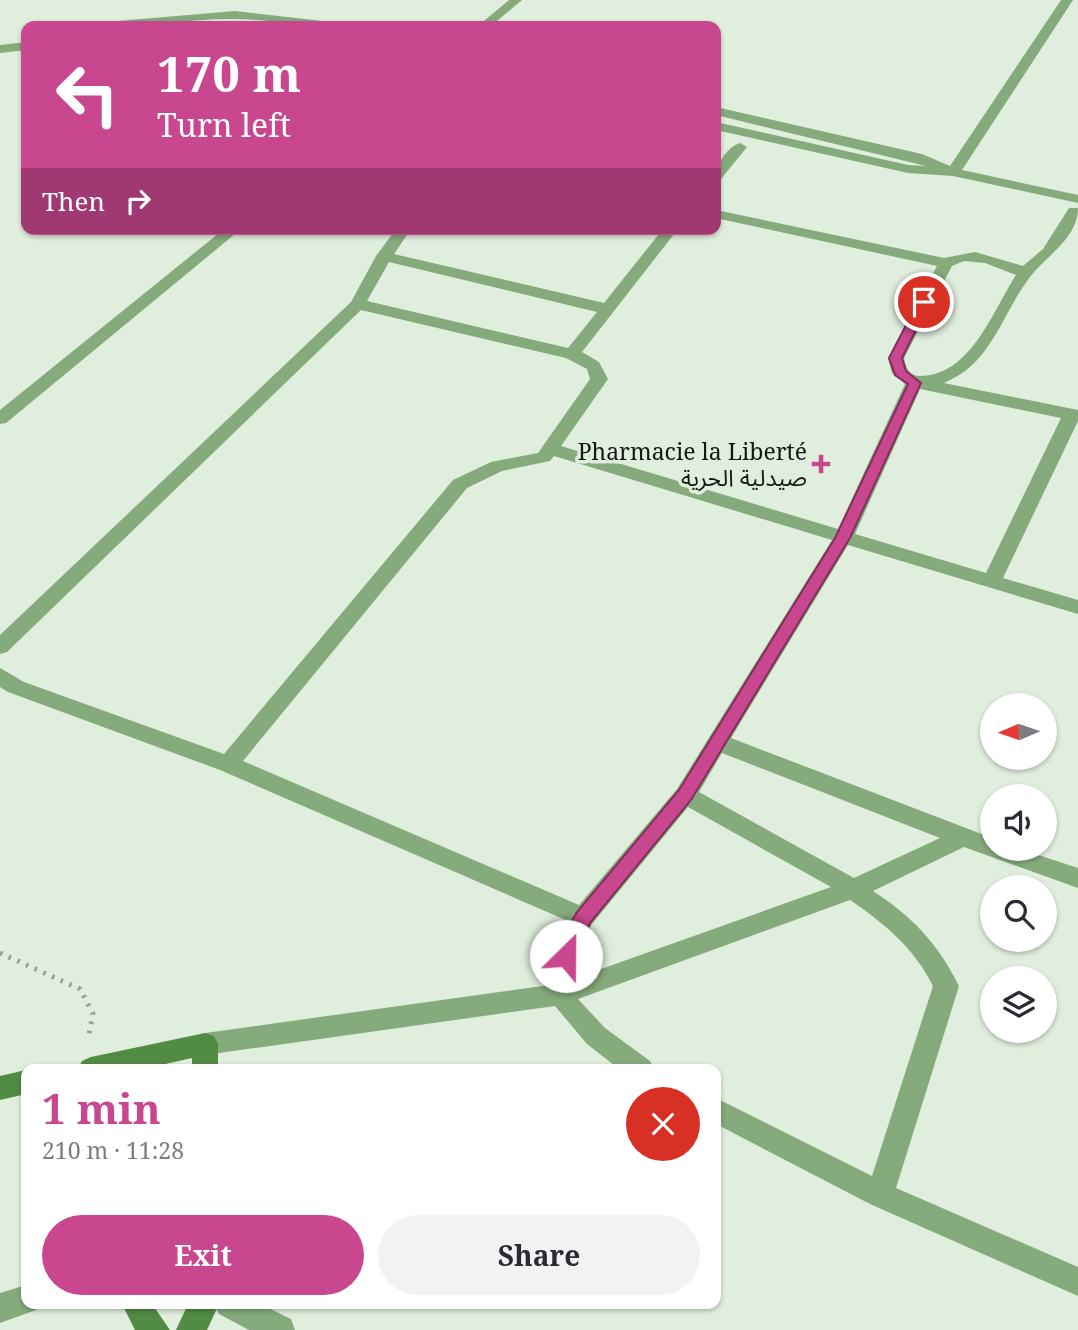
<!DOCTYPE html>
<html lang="en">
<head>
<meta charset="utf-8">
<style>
  :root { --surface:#fff; --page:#f2f2f3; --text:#2b2b33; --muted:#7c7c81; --accent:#c9478f }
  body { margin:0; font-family:"Noto Serif","Noto Sans Arabic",serif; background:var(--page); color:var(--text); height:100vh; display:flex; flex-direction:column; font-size:26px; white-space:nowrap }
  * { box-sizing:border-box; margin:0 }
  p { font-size:23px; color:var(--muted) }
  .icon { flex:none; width:38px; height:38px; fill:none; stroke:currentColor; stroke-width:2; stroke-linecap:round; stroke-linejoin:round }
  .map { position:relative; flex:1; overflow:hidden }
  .side { position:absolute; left:21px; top:1064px; width:700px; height:245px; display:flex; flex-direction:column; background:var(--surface); border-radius:14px; box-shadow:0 2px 5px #0004 }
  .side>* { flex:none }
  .hud { position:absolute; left:21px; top:21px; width:700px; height:214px; border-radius:14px; box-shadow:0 2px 5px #0004; background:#c9478f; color:#fff; overflow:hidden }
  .needle { width:46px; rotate:268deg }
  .controls { position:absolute; left:980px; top:693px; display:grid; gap:14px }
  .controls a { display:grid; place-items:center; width:77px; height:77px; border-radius:50%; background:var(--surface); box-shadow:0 2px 5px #0004; font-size:35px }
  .pin { position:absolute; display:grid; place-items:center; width:60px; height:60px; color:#fff; margin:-30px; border:4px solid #fff; border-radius:50%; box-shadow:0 2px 7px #0007 }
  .me { position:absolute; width:77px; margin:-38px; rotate:23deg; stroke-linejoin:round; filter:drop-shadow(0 0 5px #0008) }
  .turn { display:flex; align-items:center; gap:24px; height:147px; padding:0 21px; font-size:32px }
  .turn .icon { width:91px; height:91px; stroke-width:2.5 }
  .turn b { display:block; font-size:49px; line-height:60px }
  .then { display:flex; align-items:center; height:66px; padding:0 21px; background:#0003; gap:14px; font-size:26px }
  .round { display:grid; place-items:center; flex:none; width:74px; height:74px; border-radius:37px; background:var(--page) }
  .summary { display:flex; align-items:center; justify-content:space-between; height:119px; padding:0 21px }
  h1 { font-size:42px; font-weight:700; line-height:52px; color:var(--accent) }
  .action { display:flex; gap:14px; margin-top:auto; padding:14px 21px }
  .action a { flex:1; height:80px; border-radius:42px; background:var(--accent); color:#fff; font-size:28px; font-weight:700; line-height:80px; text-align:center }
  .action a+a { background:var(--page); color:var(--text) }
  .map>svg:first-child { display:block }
</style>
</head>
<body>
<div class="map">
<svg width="1078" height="1330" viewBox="0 0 1078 1330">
  <rect width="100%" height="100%" fill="#e0eedd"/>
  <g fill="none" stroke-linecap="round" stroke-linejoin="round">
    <path stroke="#96a093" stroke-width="5" stroke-dasharray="2.5 7" stroke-linecap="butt" d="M0 953 80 989 93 1014 88 1040"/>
    <path fill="#85ab7c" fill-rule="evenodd" d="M509 0H522L491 26H478Z
      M1061 0H1073L962 170 1078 195V203L953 176 908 173 716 130V122L908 165 926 166 716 115V107L922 154 950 166Z
      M235 11 331 22 337 26C303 28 269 19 235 19 190 18 145 28 100 26L106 22Z
      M26 42V50L0 53V45Z
      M740 143 747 147 721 179 716 180C716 166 725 148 740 143Z
      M1069 208H1078C1078 238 1047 255 1030 277 1001 315 992 364 944 383L1078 410V421L1003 578 1078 600V614L848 545 731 738 992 838V849H1020L1078 868V888L964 847 873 891C913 917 938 944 959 986L896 1188 1078 1267V1296L870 1204 716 1124V1098L872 1176 933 986C915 949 884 923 850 900L578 999 605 1028 650 1061 654 1069H619L587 1044 555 1006 205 1055 196 1052 192 1044 196 1036 205 1033 550 985 558 941 568 921 220 770 8 692 0 687V668L24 682 224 754 453 480 491 462 538 453 590 379 587 369 566 358 361 310 7 652 0 654V635L351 302 376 256 396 229H411L394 254 604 303 663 229H678L582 352 599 362 608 379 561 446 838 529 905 384 892 373 888 358 937 266 716 218V210L944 258 975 252 1023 266 1043 249ZM964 261 985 263 1016 275C993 310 971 376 920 376 909 376 906 368 904 358L952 266ZM389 262 597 312 568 348 367 301ZM920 389 1061 418 986 573 855 534ZM554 456 832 540 677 789 579 905 243 761 467 488 502 471 550 461ZM722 753 940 838 854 878 699 792ZM688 807 831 887 576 978 582 942 592 924Z
      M224 229H241L6 423 0 424V410Z
      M26 1285V1304H39L36 1310 0 1323V1293Z
      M214 1304H260L291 1319 295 1330H249L219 1314Z"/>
    <path fill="#528b44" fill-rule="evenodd" d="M205 1033 214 1036 218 1044V1069H192V1058L143 1069H78L82 1061 91 1057Z
      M26 1070V1094L0 1100V1076Z
      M122 1304H152L170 1330H135Z
      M188 1304H219L207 1330H176Z"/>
  </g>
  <path fill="#c9478f" stroke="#832e5d" stroke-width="2" d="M924 298 930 302 902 358 906 371 921 383 850 538 691 800 590 923 573 962H560L557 956 560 941 577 912 679 790 835 538 908 384 895 375 889 358 918 302Z"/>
  <path fill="#c9478f" stroke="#e0eedd" stroke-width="2.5" d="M817.5 453.5h7v7h7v7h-7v7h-7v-7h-7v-7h7z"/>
  <g text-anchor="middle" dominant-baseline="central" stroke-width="7" stroke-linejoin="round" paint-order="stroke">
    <g font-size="23" fill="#151914" stroke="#e0eedd" text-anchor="end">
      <text x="807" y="451">Pharmacie la Liberté<tspan x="807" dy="26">صيدلية الحرية</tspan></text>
    </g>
  </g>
</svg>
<div class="controls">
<a><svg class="needle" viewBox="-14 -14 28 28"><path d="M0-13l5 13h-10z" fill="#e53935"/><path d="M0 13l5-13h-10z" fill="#7c7c81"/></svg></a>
<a><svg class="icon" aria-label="sound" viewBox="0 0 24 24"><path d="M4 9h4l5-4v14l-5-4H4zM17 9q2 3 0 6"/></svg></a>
<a><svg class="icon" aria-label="search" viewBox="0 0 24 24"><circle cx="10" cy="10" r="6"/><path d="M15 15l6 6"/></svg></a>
<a><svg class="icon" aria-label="layers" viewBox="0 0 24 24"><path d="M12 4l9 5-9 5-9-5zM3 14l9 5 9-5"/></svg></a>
</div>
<div class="pin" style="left:924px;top:302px;background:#d93025"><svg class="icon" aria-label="arrive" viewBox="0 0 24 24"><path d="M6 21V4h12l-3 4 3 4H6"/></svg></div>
<svg class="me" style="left:566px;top:956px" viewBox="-20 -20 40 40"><circle r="19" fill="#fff"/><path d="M0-13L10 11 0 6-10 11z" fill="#c9478f"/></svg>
<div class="hud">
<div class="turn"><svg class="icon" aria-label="left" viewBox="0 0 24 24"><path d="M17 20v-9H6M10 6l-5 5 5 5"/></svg><div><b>170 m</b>Turn left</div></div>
<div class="then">Then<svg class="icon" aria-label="right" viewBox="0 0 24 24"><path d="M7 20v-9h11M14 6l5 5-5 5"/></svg></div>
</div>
<section class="side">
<div class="summary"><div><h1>1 min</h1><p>210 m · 11:28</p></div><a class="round" style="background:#d93025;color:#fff"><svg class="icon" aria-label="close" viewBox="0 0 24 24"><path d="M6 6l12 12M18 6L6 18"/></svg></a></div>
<div class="action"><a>Exit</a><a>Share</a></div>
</section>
</div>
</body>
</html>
